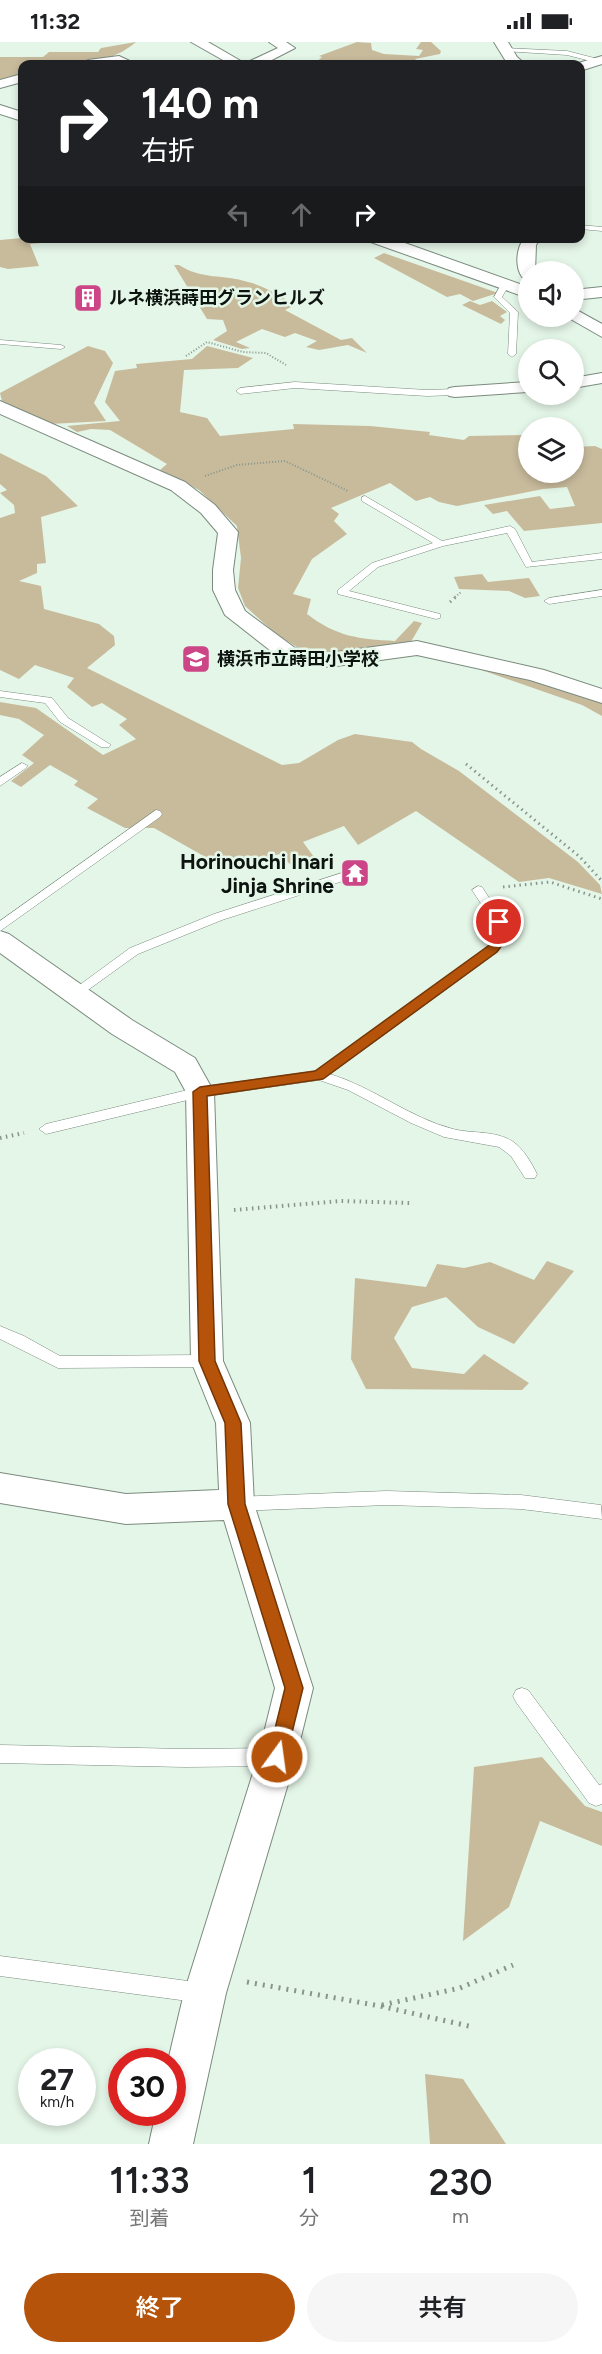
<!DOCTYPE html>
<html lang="ja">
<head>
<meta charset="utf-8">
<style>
  :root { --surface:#fff; --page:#f6f6f6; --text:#202124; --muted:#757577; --accent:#b45309 }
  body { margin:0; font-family:Figtree,"Noto Sans JP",sans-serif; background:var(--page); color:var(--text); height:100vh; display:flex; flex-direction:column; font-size:22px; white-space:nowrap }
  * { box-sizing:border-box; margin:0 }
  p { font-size:20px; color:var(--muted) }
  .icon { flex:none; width:33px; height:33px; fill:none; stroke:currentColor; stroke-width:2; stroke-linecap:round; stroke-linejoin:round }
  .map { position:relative; height:2102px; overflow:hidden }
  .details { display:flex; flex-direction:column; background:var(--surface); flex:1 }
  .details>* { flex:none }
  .top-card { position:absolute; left:18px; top:18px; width:567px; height:183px; border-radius:12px; box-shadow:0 3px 9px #0003; background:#202124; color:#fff; overflow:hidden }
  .buttons { position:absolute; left:518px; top:219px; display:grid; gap:12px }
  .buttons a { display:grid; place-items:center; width:66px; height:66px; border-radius:50%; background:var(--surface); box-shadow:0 3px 9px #0003; font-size:30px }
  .speed { position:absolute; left:18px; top:2006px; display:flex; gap:12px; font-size:30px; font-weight:700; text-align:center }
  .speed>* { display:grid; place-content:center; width:78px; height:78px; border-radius:50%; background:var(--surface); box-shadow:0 3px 9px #0003; line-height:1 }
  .speed small { font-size:15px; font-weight:400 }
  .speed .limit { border:9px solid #d22; background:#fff; color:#111 }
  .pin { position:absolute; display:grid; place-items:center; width:51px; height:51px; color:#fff; margin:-26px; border:3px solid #fff; border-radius:50%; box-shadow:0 2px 6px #0007 }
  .me { position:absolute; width:66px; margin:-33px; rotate:14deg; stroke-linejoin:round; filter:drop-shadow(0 0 4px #0008) }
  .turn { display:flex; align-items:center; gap:21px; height:126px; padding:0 24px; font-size:27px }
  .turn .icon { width:78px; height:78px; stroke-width:2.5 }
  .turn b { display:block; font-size:42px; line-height:51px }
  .lanes { display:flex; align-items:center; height:57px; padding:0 24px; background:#0003; justify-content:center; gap:30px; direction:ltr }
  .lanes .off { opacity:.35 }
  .eta { display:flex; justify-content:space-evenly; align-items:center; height:102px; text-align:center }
  .eta b { font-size:36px; font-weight:600; line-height:42px }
  .action { display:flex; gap:12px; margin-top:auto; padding:12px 24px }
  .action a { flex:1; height:69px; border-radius:36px; background:var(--accent); color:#fff; font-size:24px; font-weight:600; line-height:69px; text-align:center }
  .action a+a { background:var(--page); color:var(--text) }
  .status { display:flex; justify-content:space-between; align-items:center; height:42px; padding:0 30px; background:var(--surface); direction:ltr }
  .status svg { height:16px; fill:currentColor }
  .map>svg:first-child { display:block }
</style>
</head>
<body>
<div class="status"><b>11:32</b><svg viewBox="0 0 49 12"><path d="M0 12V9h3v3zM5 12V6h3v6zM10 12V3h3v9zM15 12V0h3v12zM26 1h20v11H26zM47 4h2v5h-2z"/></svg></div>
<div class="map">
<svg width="602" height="2102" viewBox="0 0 602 2102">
  <rect width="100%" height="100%" fill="#e4f6e8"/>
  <path fill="#c8bb9c" d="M136 0C105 27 61 22 22 22V33L0 38V15H43L49 10H98L101 6Z
    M357 0 371 1 372 8 384 12 419 14 423 8 416 7 421 0H431L441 9 440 12 415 17 420 21 415 22H314L322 15 319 14Z
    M22 196 80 197 30 202 39 224 8 227 0 225V198Z
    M384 211 498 251 473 259 460 252 447 255 374 216Z
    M174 223H179C202 238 223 232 248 240 265 244 280 254 295 263L285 268 341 298 352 296 367 311 348 303 319 308 306 305 317 299 295 291 285 295 262 287 236 300 250 306 242 307 213 298 227 289 223 278 207 277Z
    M470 259 480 263 492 259 507 270 500 274 505 278 501 282 462 263Z
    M88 304 105 309 113 321 94 361 106 379 50 382 2 359 0 351Z
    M207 304 253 316 238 326 184 328 180 370 207 376 220 394 294 387 293 382 370 384 430 390 429 393 464 398 469 394 524 393 528 397V430H573V405L595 404 602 407V481L524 489 507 469 493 472 484 463 540 454 550 467 575 464 567 445 543 447 457 464 439 460 430 455 416 459 390 441 331 466 339 472 334 479 347 492 312 517 293 552 311 557 307 572C337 595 359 597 395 599L414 579 422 581 409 603 329 614 305 610 277 593 245 564 238 546 241 516 237 484 199 448 160 428 167 422 110 388 91 387 77 390 67 384 120 379 105 360 115 329 137 326 136 322 192 317Z
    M0 411 46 434 78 464 41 475 46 521 37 522V531L19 539 41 544 44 567 99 582 114 594 115 603 87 626 282 723 299 721 338 698 355 692 412 700 421 707 459 729 578 820 600 843 602 852 549 836 519 840 416 769 358 803 344 784 303 800 314 815 291 823 279 812 242 825 228 816 216 821 154 786H125L87 766 98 757 74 743 78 739 50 723 21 745 11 739 34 721 22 713 44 693 19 677 0 673V660L36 666 103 713 136 697 119 683 127 677 102 661 92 665 67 645 74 636 35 623 19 637 0 628V476L15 471 14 463 0 451 7 448 0 442Z
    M482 532 488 540 529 536 540 554 525 556 509 549 459 547 454 535Z
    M467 623 516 633 602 660V674L582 663Z
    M547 1219 574 1229 514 1302 478 1285 446 1255 412 1265 394 1296 412 1326 464 1332 484 1312 529 1341 522 1348 366 1347 351 1317 355 1236 426 1245 437 1222 464 1226 490 1220 534 1238Z
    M542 1715 585 1764 602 1770V1804L540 1779 509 1865 463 1899 474 1725Z
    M425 2032 463 2037 506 2102H430Z"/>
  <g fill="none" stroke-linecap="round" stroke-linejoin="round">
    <g stroke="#7a8b7e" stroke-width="1">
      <path id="service" d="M505 6 567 9 602 18V22L567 13 503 9Z
        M580 183 602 185V189L580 187Z
        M502 241 509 243 502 255 518 270 516 312 512 315 508 312 510 271 494 255Z
        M0 298 61 303 65 305 61 307 0 302Z
        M295 340 427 348 455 347 459 350 455 353 427 354 295 346 240 352 236 349 240 346Z
        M365 454 442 499 510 484 515 487 532 520 602 511V517L526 525 507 491 443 504 378 525 349 549 440 572V576L436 577 338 552V548L372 521 433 501 362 459V455Z
        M602 548V554L549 562 544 559 549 556Z
        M0 649 52 656 68 676 111 703 109 705H101L60 680 45 661 0 655Z
        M22 721 28 724 26 726 0 744V735Z
        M156 768 160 769 162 772 160 775 0 889V879Z
        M345 830 351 834 349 837 222 878 138 912 81 953 76 954 70 950 130 906 214 872Z
        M478 844 482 845 505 880 508 895 497 910 330 1032C373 1045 410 1076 453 1087 472 1092 494 1088 512 1099 523 1106 531 1120 537 1132L535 1136H525L511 1114 499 1105 444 1095 411 1081 348 1048 319 1038 200 1055 46 1092 39 1087 46 1082 200 1045 316 1029 489 904 496 895 493 880 472 848Z
        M0 1284 24 1294 60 1314 207 1313 212 1315 215 1319 212 1323 207 1325 58 1326 0 1297Z
        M387 1449 521 1453 601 1463 602 1477 521 1467 387 1463 237 1469 231 1467 229 1462 231 1457 237 1455Z
        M522 1646 528 1648 599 1743 602 1742V1762L596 1764 589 1761 516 1660 513 1654 516 1648Z
        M0 1703 185 1707 275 1706 281 1709 284 1715 281 1721 275 1724 185 1725 0 1721Z
        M0 1914 203 1941 210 1944 213 1951 210 1958 203 1961 0 1934Z"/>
    </g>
    <g stroke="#7a8b7e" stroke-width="2">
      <path id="minor" d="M191 0H208L246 22H230Z
        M269 0H286L295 6 264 22H249L250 19 278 6Z
        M494 0H508L517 15 525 22 507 21Z
        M119 14 136 22H81L88 18Z
        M602 14V22L580 29V22H575Z
        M22 32V40L0 46V38Z
        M0 63 22 70V79L0 72Z
        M366 196H391L528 245V256L368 199Z
        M524 196H541L536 203 535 230H528V237L522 235C515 225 516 207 524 196Z
        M602 245V255L573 258V248Z
        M573 266 602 282V295L567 275 573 274Z
        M602 331V341L573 346V336Z
        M528 340V350L455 355 449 354 446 350 449 346 455 345Z
        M0 359 185 440 215 463 238 490 233 528 235 548 245 569 295 606 329 611 417 599 544 628 602 647V661L530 638 417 613 329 625 280 616 225 573 213 548V528L218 491 201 471 171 448 0 372Z
        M0 889 9 892 132 978 195 1016 214 1050 223 1319 250 1381 254 1462 313 1646 296 1715 226 1951 193 2102H149L156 2070H172V2019H168L184 1951 258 1715 275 1646 224 1478 126 1482 0 1461V1431L126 1452 219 1448 216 1381 191 1319 186 1050 175 1030 112 992 0 911Z"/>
    </g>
    <path stroke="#88958b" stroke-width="2" stroke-dasharray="1 2" stroke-linecap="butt" d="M186 314 207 300 243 310 266 311 286 323
      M205 434 237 423 285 419 348 449
      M455 555 461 550"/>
    <path stroke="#88958b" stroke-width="3" stroke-dasharray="1.5 4" stroke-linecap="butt" d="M450 560 457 554
      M466 722 580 815 602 839
      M503 845 550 840 602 857"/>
    <path stroke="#88958b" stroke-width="4" stroke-dasharray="1.5 4.5" stroke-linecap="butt" d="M0 1096 24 1091
      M234 1168 341 1159 410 1161"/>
    <path stroke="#88958b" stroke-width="5" stroke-dasharray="2 6" stroke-linecap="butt" d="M247 1940 380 1964 473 1985
      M382 1963 460 1946 513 1923"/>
    <use href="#service" fill="#fff" fill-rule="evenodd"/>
    <use href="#minor" fill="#fff" fill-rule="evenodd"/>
  </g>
  <path fill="#b45309" stroke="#753606" stroke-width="1.5" d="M499 876 505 880 508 895 497 910 323 1037 207 1054 215 1319 241 1381 245 1462 303 1646 286 1715 283 1722 277 1724 270 1722 268 1715 285 1646 228 1462 225 1381 199 1319 193 1050 200 1045 315 1029 488 904 496 894 493 880Z"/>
  <defs>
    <g id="building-square" transform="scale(1.5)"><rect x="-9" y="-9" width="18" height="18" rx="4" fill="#cc4586" stroke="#e4f6e8"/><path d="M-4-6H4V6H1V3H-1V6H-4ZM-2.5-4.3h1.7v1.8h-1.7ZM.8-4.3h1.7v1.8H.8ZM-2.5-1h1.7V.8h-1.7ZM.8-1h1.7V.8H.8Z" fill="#fff"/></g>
    <g id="school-square" transform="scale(1.5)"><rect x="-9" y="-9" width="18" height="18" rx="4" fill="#cc4586" stroke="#e4f6e8"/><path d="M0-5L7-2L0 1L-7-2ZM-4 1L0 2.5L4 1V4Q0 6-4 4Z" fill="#fff"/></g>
    <g id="temple-square" transform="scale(1.5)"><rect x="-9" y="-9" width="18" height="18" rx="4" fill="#cc4586" stroke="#e4f6e8"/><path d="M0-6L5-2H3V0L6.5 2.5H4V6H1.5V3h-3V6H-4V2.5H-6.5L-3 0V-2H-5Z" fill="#fff"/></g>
  </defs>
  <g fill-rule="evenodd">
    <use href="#building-square" x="88" y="256"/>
    <use href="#school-square" x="196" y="617"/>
    <use href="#temple-square" x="355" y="831"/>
  </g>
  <g text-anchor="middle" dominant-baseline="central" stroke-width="5" stroke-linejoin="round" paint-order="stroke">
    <g font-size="18" font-weight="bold" fill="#0d130f" stroke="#e4f6e8" text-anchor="start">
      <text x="109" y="256">ルネ横浜蒔田グランヒルズ</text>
      <text x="217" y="617">横浜市立蒔田小学校</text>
    </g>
    <g font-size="21" font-weight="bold" fill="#0d130f" stroke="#e4f6e8" text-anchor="end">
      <text x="334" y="819">Horinouchi Inari<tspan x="334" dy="24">Jinja Shrine</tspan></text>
    </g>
  </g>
</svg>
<div class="buttons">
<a><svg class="icon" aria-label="sound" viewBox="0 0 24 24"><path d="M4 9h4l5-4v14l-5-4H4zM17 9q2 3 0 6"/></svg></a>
<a><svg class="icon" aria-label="search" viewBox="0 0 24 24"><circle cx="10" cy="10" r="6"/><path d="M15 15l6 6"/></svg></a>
<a><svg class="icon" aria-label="layers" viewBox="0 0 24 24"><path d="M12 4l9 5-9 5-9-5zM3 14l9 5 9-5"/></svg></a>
</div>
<div class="speed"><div>27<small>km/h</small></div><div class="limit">30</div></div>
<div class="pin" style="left:499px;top:880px;background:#d93025"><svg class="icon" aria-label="arrive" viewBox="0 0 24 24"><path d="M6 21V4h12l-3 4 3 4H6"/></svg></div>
<svg class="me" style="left:277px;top:1715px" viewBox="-20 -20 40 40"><circle r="17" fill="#b45309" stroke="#fff" stroke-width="3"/><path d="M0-11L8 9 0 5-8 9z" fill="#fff"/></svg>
<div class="top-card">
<div class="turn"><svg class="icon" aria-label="right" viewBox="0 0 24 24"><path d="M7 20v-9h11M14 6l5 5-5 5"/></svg><div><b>140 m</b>右折</div></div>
<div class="lanes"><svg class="icon off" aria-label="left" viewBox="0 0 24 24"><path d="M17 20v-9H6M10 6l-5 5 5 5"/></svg><svg class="icon off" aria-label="ahead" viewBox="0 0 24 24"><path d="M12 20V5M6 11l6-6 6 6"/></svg><svg class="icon" aria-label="right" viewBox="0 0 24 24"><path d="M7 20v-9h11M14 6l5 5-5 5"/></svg></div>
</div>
</div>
<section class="details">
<div class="eta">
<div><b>11:33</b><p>到着</p></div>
<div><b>1</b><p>分</p></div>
<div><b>230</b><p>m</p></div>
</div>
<div class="action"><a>終了</a><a>共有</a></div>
</section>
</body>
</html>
